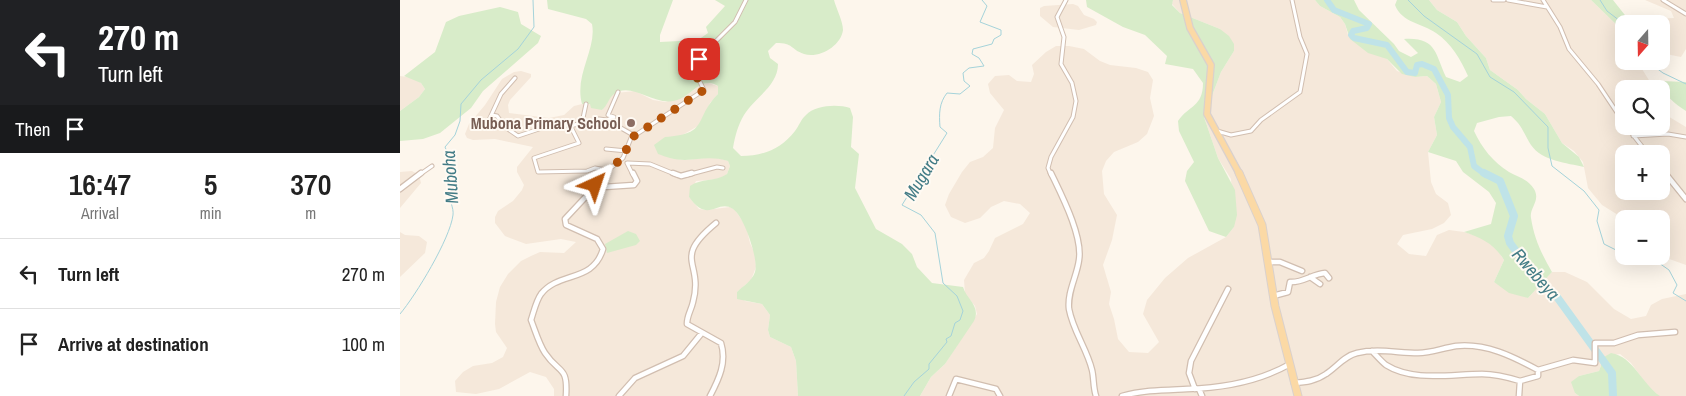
<!DOCTYPE html>
<html lang="en">
<head>
<meta charset="utf-8">
<style>
  :root { --surface:#fff; --page:#f6f6f6; --text:#222; --muted:#767676; --line:#e0e0e0 }
  body { margin:0; font-family:"Archivo Narrow",sans-serif; background:var(--page); color:var(--text); height:100vh; display:flex; flex-direction:column; font-size:19px; white-space:nowrap }
  * { box-sizing:border-box; margin:0 }
  p { font-size:16px; color:var(--muted) }
  .icon { flex:none; width:28px; height:28px; fill:none; stroke:currentColor; stroke-width:2; stroke-linecap:round; stroke-linejoin:round }
  .map { position:relative; flex:1; overflow:hidden }
  .panel { display:flex; flex-direction:column; background:var(--surface); width:400px }
  .panel>* { flex:none }
  .banner { background:#202124; color:#fff; overflow:hidden }
  .needle { width:32px; rotate:200deg }
  .fabs { position:absolute; left:1215px; top:15px; display:grid; gap:10px }
  .fabs a { display:grid; place-items:center; width:55px; height:55px; border-radius:10px; background:var(--surface); box-shadow:0 5px 20px #0002; font-size:25px }
  .pin { position:absolute; display:grid; place-items:center; width:42px; height:42px; color:#fff; margin:-21px; border-radius:10px; box-shadow:0 2px 8px #0006 }
  .me { position:absolute; width:55px; margin:-28px; rotate:42deg; stroke-linejoin:round; filter:drop-shadow(0 0 4px #0008) }
  .turn { display:flex; align-items:center; gap:18px; height:105px; padding:0 15px; font-size:22px }
  .turn .icon { width:65px; height:65px; stroke-width:2.5 }
  .turn b { display:block; font-size:35px; line-height:42px }
  .then { display:flex; align-items:center; height:48px; padding:0 15px; background:#0003; gap:10px; font-size:19px }
  .eta { display:flex; justify-content:space-evenly; align-items:center; height:85px; text-align:center }
  .eta b { font-size:30px; font-weight:600; line-height:35px }
  ul { padding:0; list-style:none }
  li { display:flex; align-items:center; gap:15px; height:70px; padding:0 15px; border-top:1px solid var(--line) }
  li div { flex:1 }
  li b { display:block; font-size:19px }
  li em { font-style:normal }
  main { display:flex; flex:1; min-height:0 }
  .map>svg:first-child { display:block }
</style>
</head>
<body>
<main>
<section class="panel">
<div class="banner">
<div class="turn"><svg class="icon" aria-label="left" viewBox="0 0 24 24"><path d="M17 20v-9H6M10 6l-5 5 5 5"/></svg><div><b>270 m</b>Turn left</div></div>
<div class="then">Then<svg class="icon" aria-label="arrive" viewBox="0 0 24 24"><path d="M6 21V4h12l-3 4 3 4H6"/></svg></div>
</div>
<div class="eta">
<div><b>16:47</b><p>Arrival</p></div>
<div><b>5</b><p>min</p></div>
<div><b>370</b><p>m</p></div>
</div>
<ul>
<li><svg class="icon" aria-label="left" viewBox="0 0 24 24"><path d="M17 20v-9H6M10 6l-5 5 5 5"/></svg><div><b>Turn left</b></div><em>270 m</em></li>
<li><svg class="icon" aria-label="arrive" viewBox="0 0 24 24"><path d="M6 21V4h12l-3 4 3 4H6"/></svg><div><b>Arrive at destination</b></div><em>100 m</em></li>
</ul>
</section>
<div class="map">
<svg width="1286" height="396" viewBox="0 0 1286 396">
  <rect width="100%" height="100%" fill="#fdf6ec"/>
  <path fill="#f5e8da" fill-rule="evenodd" d="M773 0H915L920 6 940 17 945 24 948 35 987 59 997 71 1015 77 1027 76 1036 84 1041 102 1034 117 1037 135 1028 152 1031 182 1036 194 1048 203 1051 215 1044 223 1032 229 1003 235 997 244 1009 254 1026 256 1037 235 1049 230 1064 232 1081 237 1096 248 1104 260 1094 282 1128 298 1152 272H1165L1187 282 1214 309 1231 319 1246 316 1251 305 1262 299 1286 294V396H1259L1247 385 1231 363 1220 354 1204 357 1199 371 1179 376 1175 393 1179 396H520L531 377 545 364 577 314 575 306 565 294 564 280 574 263 584 258 589 251 595 238 623 224 630 213 620 204 604 201 591 207 580 218 565 223 551 217 545 205 549 194 562 172 570 162 583 157 593 148 595 128 604 110 590 93 588 84 595 76 609 75 617 81 631 82 634 74 632 65 646 52 656 46H669L684 49 700 61 710 65 736 68 748 72 753 80 750 98 754 116 747 134 738 142 714 152 706 161 702 171 704 194 717 215 712 240 703 265 711 292 709 304 714 319 718 339 729 352 748 353 759 342 743 314 747 300 765 278 788 258 826 237 834 227 831 179 818 158 804 117 821 72 834 51 820 29 780 13 772 4Z
    M1029 0H1191L1222 30 1224 61H1237L1252 85V89H1224V126H1261V112L1286 127V265L1261 256V219H1224V224L1218 215 1202 205 1188 188 1183 162 1174 151 1162 143 1145 114 1126 99 1118 90 1090 70 1086 58 1066 36 1057 22 1037 10ZM1224 154H1261V191H1224Z
    M1245 0H1286V49L1281 57 1261 53V24H1245L1252 19 1274 18 1271 11Z
    M673 4 678 6 684 15 694 19 697 22 696 25 679 30 653 27 640 16V8L644 6Z
    M121 71 131 74V77L110 100 108 105 109 113 149 118 164 115 174 106 182 104H191L202 110 211 96 216 93 235 91 253 100 265 102 285 96 301 85 308 83 318 86V94L310 103 302 121 298 126 279 137H265L270 158 285 160 315 157 328 161 330 166 327 174 320 179 296 181 289 197 299 209 306 210 330 207 335 210 346 226 350 243 355 254 356 267 351 280 337 292 345 301 362 304 370 315 368 330 370 337 391 347 396 361 398 396H154V389L146 377 130 372 99 389 76 394 56 392 55 381 63 372 73 366 92 363 103 357 107 348 96 332 95 324 96 302 100 287 108 274 121 261 131 256 140 252 164 253 176 242 161 239 126 244 105 236 95 223V217L98 211 113 201 122 190 124 185 117 172V167L133 147 95 139 73 140 67 138 65 134 69 124 85 105 102 79 114 72Z
    M0 76 14 78 21 83 25 89 19 97 0 111Z
    M12 171 19 175 21 183 0 208V172Z
    M0 232 5 235 19 236 27 242 25 253 0 277Z"/>
  <path fill="#d8ecc9" d="M147 0H273L260 35V42L298 40 308 33 306 27 325 6 315 0H434C436 8 443 21 443 30 441 46 419 59 404 54 390 49 394 43 376 43L368 51 370 58 378 64C378 86 355 97 344 115 338 125 335 136 333 148L341 156C363 156 381 149 395 131 399 126 401 119 406 115 415 105 438 104 450 108L453 117 451 147 459 154 455 188 476 229 502 244 512 254 517 267 532 283 563 287C567 300 581 306 574 321L545 364 531 377 520 396H398L396 361 391 347 370 337 368 330 370 315 362 304 337 299V292C343 286 352 281 355 272 359 260 344 216 333 209 317 198 309 225 289 197L290 186C301 178 315 182 327 174L330 166 328 161C312 156 301 159 285 160 275 160 266 157 258 154L254 145 265 137C310 134 293 119 318 94V86C303 76 293 93 280 99 255 110 232 79 213 95 209 98 207 106 202 110L191 108 190 104H182C174 75 197 49 192 24L186 19 148 9Z
    M686 0H773L772 5 780 13 820 29 829 36 834 44V51L821 72 804 117 818 158 835 190 837 215 834 227 826 237 809 231 785 181 787 171 794 162 779 131 778 121C789 105 803 107 803 83L793 69 765 64 767 56 745 35 723 27 687 7Z
    M915 0H954L959 10 994 44 999 51 1011 57 1018 53 1004 39C1037 37 1035 54 1046 77L1060 82 1068 76C1061 60 1051 43 1036 33 1022 23 1002 23 995 5L997 0H1029L1037 10 1057 22 1066 36 1086 58 1090 70 1118 90 1126 99 1145 114 1162 143 1179 157 1184 167C1167 163 1142 161 1131 145 1124 134 1122 125 1111 116L1099 117 1077 123 1074 131C1082 148 1093 162 1109 172 1118 177 1128 179 1134 189 1141 201 1129 208 1131 218 1134 238 1142 255 1152 272L1128 298 1109 293 1094 282 1104 260C1094 244 1082 238 1064 232L1091 224 1096 203 1089 192 1063 172 1056 161 1028 152 1037 135 1034 117 1041 102 1036 84 1027 76 1015 77 1002 74 987 59 968 53 950 39 945 24 940 17 920 6Z
    M1191 0H1213L1232 24H1224V35L1222 30Z
    M100 7 118 12 121 24 141 36 138 43 83 91 71 108 40 133 23 139 0 141V111L19 97 25 89 21 83 4 76 35 52 46 22 59 16Z
    M1261 81 1286 82V111C1275 104 1265 96 1260 83Z
    M228 231 236 234 240 241 236 245 207 253 205 244Z
    M1211 353C1234 357 1241 383 1260 396H1179L1175 393 1171 382 1179 376 1199 371 1204 357Z"/>
  <g fill="none" stroke-linecap="round" stroke-linejoin="round">
    <path stroke="#a5d3da" stroke-width="1" d="M1008 0 1024 16 1077 54 1090 77 1114 92 1148 127V148L1152 166 1184 191 1199 210 1197 221 1204 244 1224 254
      M1200 0 1207 11 1224 24
      M1247 61 1263 73 1286 84
      M1231 256H1246
      M1249 256 1269 270 1277 285 1273 293 1286 301
      M0 314C16 295 50 239 53 215 54 208 49 200 49 192 48 175 53 163 45 147L55 135 60 121 61 104 81 80 118 49 134 27 133 0
      M504 396 514 382 529 369V364L547 342 546 339 551 336 555 323 560 320 563 311 557 296 543 283 535 233 521 215 502 205 547 133 540 127C539 114 539 103 547 93L560 94 570 86 564 81 563 73 569 68 584 66 579 58 572 54 573 49 592 44 594 39 601 35V30L580 22 587 6 582 0"/>
    <path stroke="#bfe3e8" stroke-width="6" d="M927 0 934 10 969 24 967 28 953 31 951 35 954 38 987 45 1007 72 1015 73 1017 65 1022 64 1034 69 1048 95 1049 118 1053 127 1070 147 1074 166 1086 175"/>
    <path stroke="#bfe3e8" stroke-width="8" d="M1084 173 1100 181 1114 216 1108 236 1110 243 1135 277 1157 297 1212 373 1213 396"/>
    <g stroke="#d1beb0" stroke-width="5">
      <path id="minor-far1" d="M1093 0H1104
        M1108 0 1147 7
        M1143 0 1160 27 1169 49 1198 84 1224 123
        M1263 0 1286 14
        M92 115 97 116 105 127 118 136 151 125H174L199 119 207 120 235 136
        M89 120 101 94 115 78
        M207 120 214 117 208 115 218 92
        M178 124 183 118 186 104
        M170 125 179 143 134 158 138 172 187 171 195 168 206 170
        M1226 126 1248 154
        M203 127 214 124
        M817 131 831 135 851 131 861 120 900 92 907 54 900 37 892 0
        M1233 136 1268 134 1286 137
        M206 149 227 151
        M227 163 233 175
        M228 163 250 164 277 175
        M1261 169 1266 175
        M19 175 32 166
        M202 175 223 158 231 138 304 90 295 72 296 65 305 52 335 22 346 0
        M287 175 317 167 323 168
        M651 175 648 168 651 157 673 117 676 101 672 83 661 64 664 37 657 17 666 0"/>
    </g>
    <g stroke="#d1beb0" stroke-width="7">
      <path id="minor" d="M273 173 281 176 292 173
        M651 173C661 194 683 236 679 260 677 276 667 292 669 309 673 331 687 349 692 370 694 378 693 387 696 396
        M1265 173 1286 199
        M195 185 204 187 234 185 237 181 233 173
        M0 189 21 173
        M868 262H880L902 271
        M910 277 920 284
        M873 296 888 292 890 282C903 283 912 274 925 273L929 278
        M972 351C976 355 981 361 986 365 1013 382 1051 374 1082 374 1095 374 1107 377 1120 381
        M894 383C906 382 916 381 926 374 937 367 944 356 957 353 977 348 998 353 1018 353 1031 353 1043 348 1056 346 1086 343 1112 356 1138 370L1173 360 1195 363V343H1214L1238 335 1275 332
        M795 389 789 373 791 361 828 289
        M799 389 802 396
        M166 396C168 365 159 374 145 353 139 344 135 330 131 320 134 311 136 301 141 294 159 271 193 283 203 249L197 239 166 225 165 219 194 188 203 173
        M219 396 235 378 283 356 301 334
        M310 396C319 379 327 362 321 343L287 324C287 315 291 311 293 302 304 261 271 260 316 223
        M549 396 556 379 596 389 600 396
        M722 396C743 390 765 390 787 389 823 388 858 382 890 364
        M1119 396 1120 381 1138 376V370"/>
    </g>
    <g stroke="#dad1cd" stroke-width="8">
      <path id="primary-far1" d="M783 0 790 28 811 65 807 114 840 175"/>
    </g>
    <g stroke="#dad1cd" stroke-width="9">
      <path id="primary" d="M839 173 862 225 875 306 898 396"/>
    </g>
    <use href="#minor-far1" stroke="#fff" stroke-width="3"/>
    <use href="#minor" stroke="#fff" stroke-width="4.5"/>
    <use href="#primary-far1" stroke="#fbd9a5" stroke-width="5.5"/>
    <use href="#primary" stroke="#fbd9a5" stroke-width="7"/>
  </g>
  <g fill="none" stroke-linecap="round" stroke-linejoin="round">
    <path stroke="#b45309" stroke-width="9" stroke-dasharray="0 16.2" d="M195 185 202 174 223 158 231 138 304 90 294 72 299 59"/>
  </g>
  <circle fill="#8d6e63" stroke="#fffaf3" stroke-width="2" cx="231" cy="123" r="5"/>
  <g text-anchor="middle" dominant-baseline="central" stroke-width="4" stroke-linejoin="round" paint-order="stroke">
    <g font-size="16" font-weight="bold" fill="#785e54" stroke="#fffaf3" text-anchor="end">
      <text x="221" y="123">Mubona Primary School</text>
    </g>
    <g font-size="18" font-style="italic" fill="#437c86" stroke="#fffaf3">
      <text transform="translate(50 177) rotate(-94)">Muboha</text>
      <text transform="translate(521 177) rotate(-59)">Mugara</text>
      <text transform="translate(1136 274) rotate(49)">Rwebeya</text>
    </g>
  </g>
</svg>
<div class="fabs">
<a><svg class="needle" viewBox="-14 -14 28 28"><path d="M0-13l5 13h-10z" fill="#e53935"/><path d="M0 13l5-13h-10z" fill="#767676"/></svg></a>
<a><svg class="icon" aria-label="search" viewBox="0 0 24 24"><circle cx="10" cy="10" r="6"/><path d="M15 15l6 6"/></svg></a>
<a>+</a>
<a>−</a>
</div>
<div class="pin" style="left:299px;top:59px;background:#d93025"><svg class="icon" aria-label="arrive" viewBox="0 0 24 24"><path d="M6 21V4h12l-3 4 3 4H6"/></svg></div>
<svg class="me" style="left:195px;top:185px" viewBox="-20 -20 40 40"><path d="M0-17L14 15 0 8-14 15z" fill="#b45309" stroke="#fff" stroke-width="4"/></svg>
</div>
</main>
</body>
</html>
